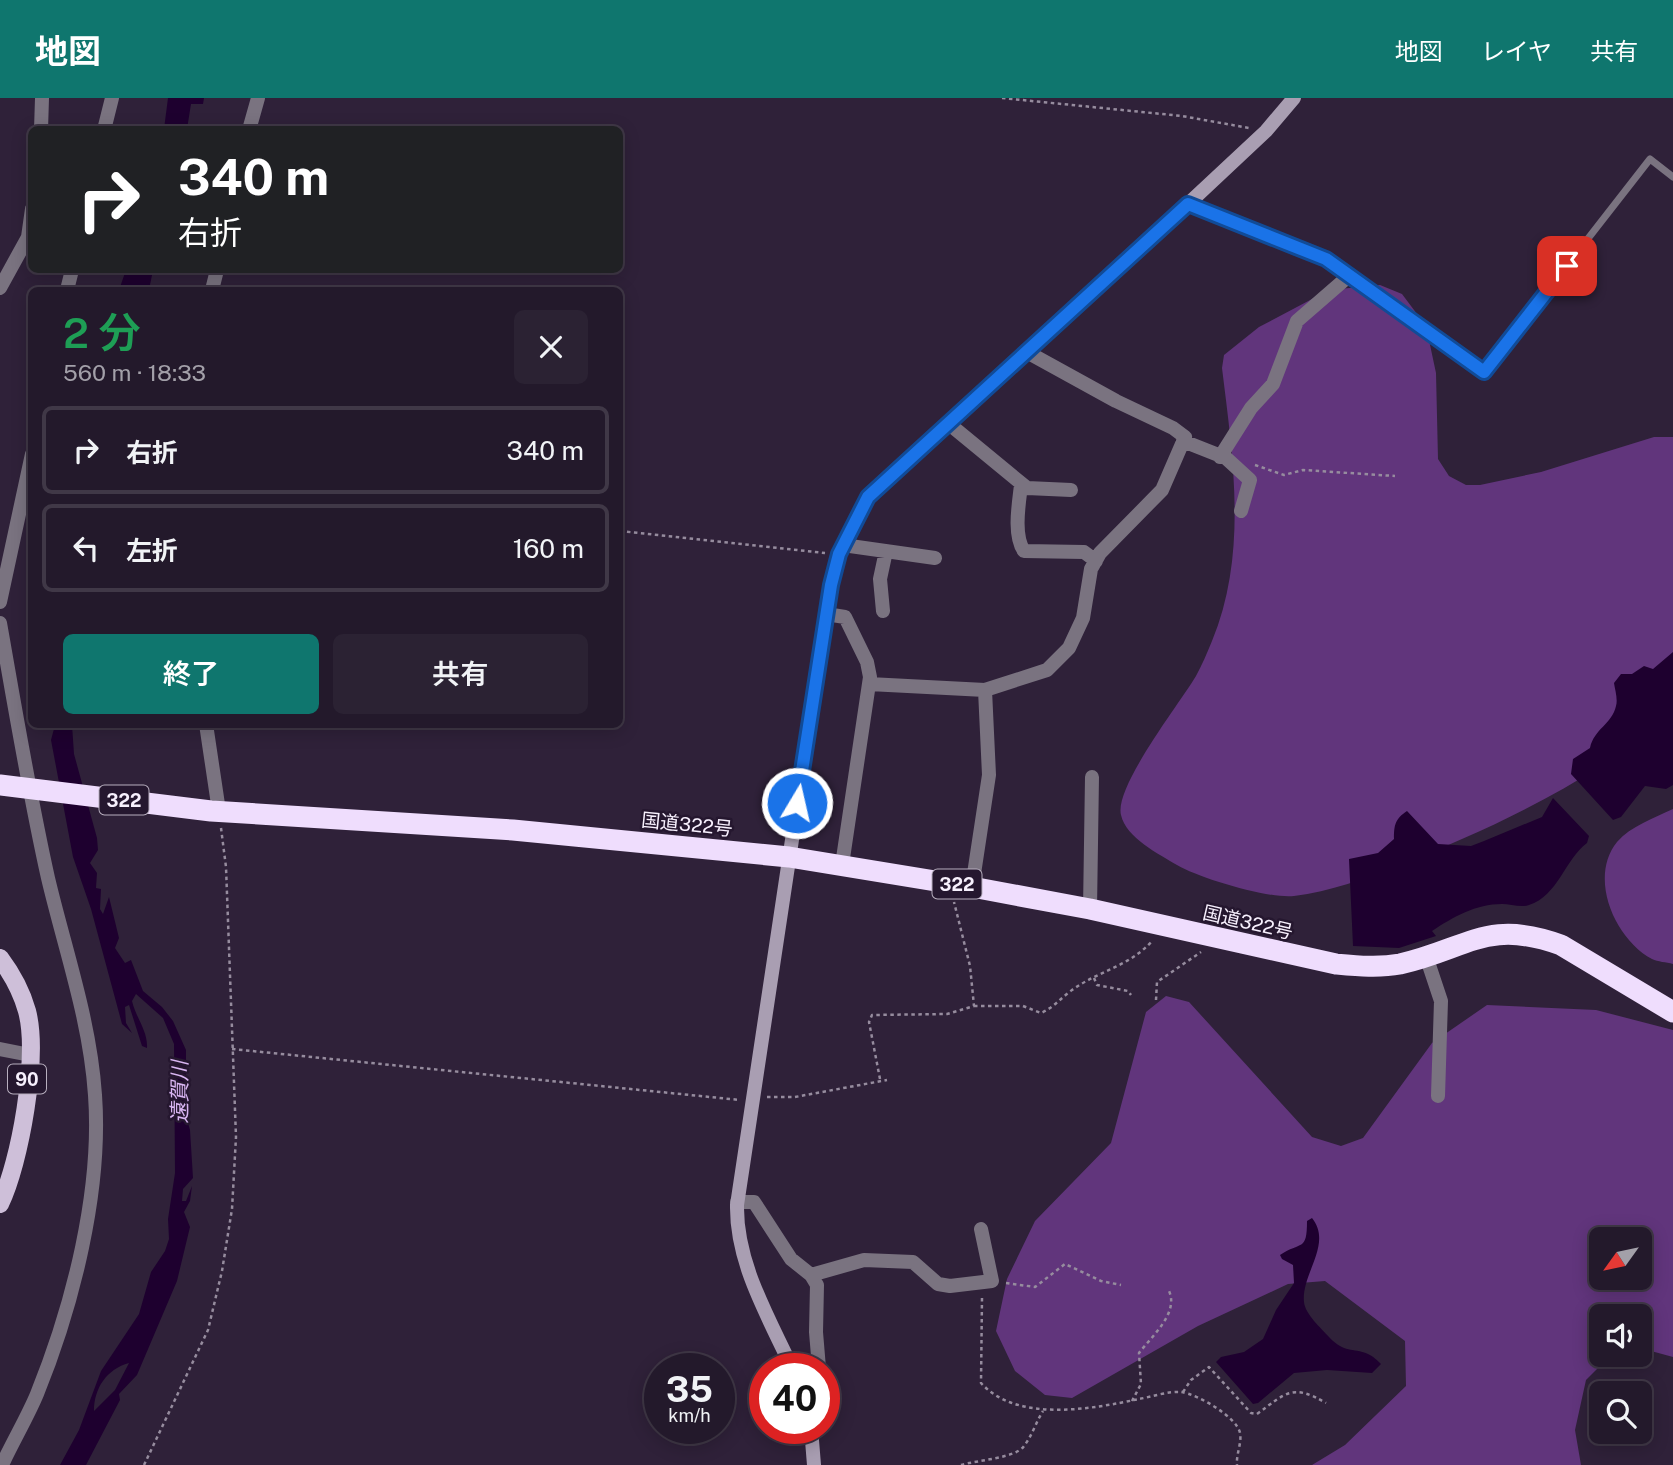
<!DOCTYPE html>
<html lang="ja">
<head>
<meta charset="utf-8">
<style>
  :root { --surface:#23192b; --page:#2b2233; --text:#f1f3f6; --muted:#a3a0a9; --line:#403847; --accent:#0f766e }
  body { margin:0; font-family:"Public Sans","Noto Sans JP",sans-serif; background:var(--page); color:var(--text); height:100vh; display:flex; flex-direction:column; font-size:26px; white-space:nowrap }
  * { box-sizing:border-box; margin:0 }
  p { font-size:23px; color:var(--muted) }
  .icon { flex:none; width:38px; height:38px; fill:none; stroke:currentColor; stroke-width:2; stroke-linecap:round; stroke-linejoin:round }
  .map { position:relative; flex:1; overflow:hidden }
  .details { position:absolute; left:28px; top:189px; width:595px; height:441px; display:flex; flex-direction:column; background:var(--surface); border-radius:10px; box-shadow:0 4px 18px #0003,0 0 0 2px var(--line) }
  .details>* { flex:none }
  .hud { position:absolute; left:28px; top:28px; width:595px; height:147px; border-radius:10px; box-shadow:0 4px 18px #0003,0 0 0 2px var(--line); background:#202124; color:#fff; overflow:hidden }
  .needle { width:46px; rotate:237deg }
  .fabs { position:absolute; left:1589px; top:1129px; display:grid; gap:14px }
  .fabs a { display:grid; place-items:center; width:63px; height:63px; border-radius:10px; background:var(--surface); box-shadow:0 4px 18px #0003,0 0 0 2px var(--line); font-size:35px }
  .speed { position:absolute; left:644px; top:1255px; display:flex; gap:14px; font-size:35px; font-weight:700; text-align:center }
  .speed>* { display:grid; place-content:center; width:91px; height:91px; border-radius:50%; background:var(--surface); box-shadow:0 4px 18px #0003,0 0 0 2px var(--line); line-height:1 }
  .speed small { font-size:18px; font-weight:400 }
  .speed .limit { border:10px solid #d22; background:#fff; color:#111 }
  .pin { position:absolute; display:grid; place-items:center; width:60px; height:60px; color:#fff; margin:-30px; border-radius:14px; box-shadow:0 4px 10px #0006 }
  .me { position:absolute; width:77px; margin:-38px; rotate:9deg; stroke-linejoin:round; filter:drop-shadow(0 0 5px #0008) }
  .turn { display:flex; align-items:center; gap:24px; height:147px; padding:0 35px; font-size:32px }
  .turn .icon { width:91px; height:91px; stroke-width:2.5 }
  .turn b { display:block; font-size:49px; line-height:60px }
  .round { display:grid; place-items:center; flex:none; width:74px; height:74px; border-radius:10px; background:var(--page) }
  .overview { display:flex; align-items:center; justify-content:space-between; height:119px; padding:0 35px }
  h1 { font-size:42px; font-weight:600; line-height:52px; color:#1e9e55 }
  .cta { display:flex; gap:14px; margin-top:auto; padding:14px 35px }
  .cta a { flex:1; height:80px; border-radius:10px; background:var(--accent); color:#fff; font-size:28px; font-weight:600; line-height:80px; text-align:center }
  .cta a+a { background:var(--page); color:var(--text) }
  ul { padding:0; list-style:none }
  li { display:flex; align-items:center; gap:21px; height:88px; margin:0 14px 10px; padding:0 21px; border:4px solid var(--line); border-radius:10px }
  li div { flex:1 }
  li b { display:block; font-size:26px }
  li em { font-style:normal }
  header { display:flex; align-items:center; gap:42px; box-sizing:border-box; height:98px; padding:0 35px; background:var(--accent); color:#fff }
  header strong { font-size:33px }
  nav { display:flex; gap:38px; margin-inline-start:auto; font-size:24px }
  .map>svg:first-child { display:block }
</style>
</head>
<body>
<header>
<strong>地図</strong>
<nav><a>地図</a><a>レイヤ</a><a>共有</a></nav>
</header>
<div class="map">
<svg width="1673" height="1367" viewBox="0 0 1673 1367">
  <rect width="100%" height="100%" fill="#2f2139"/>
  <path fill="#61357c" fill-rule="evenodd" d="M1380 187 1402 196 1426 228 1436 275 1438 361 1449 378 1466 387H1480L1541 374 1654 339H1673V615C1649 632 1626 651 1602 667 1539 708 1469 740 1399 767 1366 780 1330 794 1294 798 1268 801 1199 780 1177 767 1159 756 1126 740 1121 717 1114 689 1180 605 1196 578 1202 567 1207 555 1212 543 1248 456 1233 360 1222 270L1224 257 1259 229 1329 192Z
    M1673 711V866C1666 864 1658 864 1652 861 1615 841 1588 780 1617 744 1631 728 1654 720 1673 711Z
    M1166 898 1189 904 1312 1039 1341 1048 1363 1040 1432 945 1487 907 1596 912 1673 932V1259L1640 1250V1218H1601V1256L1611 1257 1586 1282 1575 1332 1581 1367H1312L1345 1347 1406 1288 1405 1243 1325 1183 1288 1186 1198 1228 1072 1300 1045 1297 1015 1273 996 1233 1007 1181 1035 1123 1111 1045 1146 914ZM1601 1141H1640V1180H1601Z"/>
  <path fill="#1e002f" fill-rule="evenodd" d="M168 0H204L203 6H191L187 31H164Z
    M126 172H153L149 192H119Z
    M1673 554V687L1666 691 1645 688 1621 719 1613 722 1571 676 1573 661 1590 650C1594 631 1612 626 1616 608 1618 601 1615 592 1614 585L1621 576H1632L1644 568 1653 571Z
    M55 627H72L74 656 97 740 98 752 90 765 97 775 96 790 101 791 100 811 103 816 109 799 119 840 115 850 125 865 131 862 143 893 162 909 173 923 186 952V1018L190 1032 193 1080 183 1091 182 1103H186L192 1088 190 1103 184 1114 190 1129 177 1183 137 1277 119 1296 120 1302 86 1367H60L79 1332 101 1273 139 1216 151 1174 165 1153 169 1141 168 1121 175 1075 174 946 163 920 136 896 132 903C136 920 148 933 147 950L142 948 129 907 125 909 126 925 132 935 122 926 91 811 73 759 51 642ZM129 1265 115 1292 94 1313C94 1290 107 1271 129 1265Z
    M1553 700 1589 738 1587 745C1565 761 1558 798 1529 807 1521 810 1510 806 1502 806 1476 806 1453 819 1432 833L1436 838 1399 850 1353 848 1349 761 1378 755 1394 741C1394 727 1395 721 1407 713L1438 746 1471 748 1484 743 1542 719Z
    M1312 1120C1333 1146 1301 1176 1304 1204 1305 1216 1321 1230 1329 1239 1345 1256 1352 1249 1368 1256 1373 1258 1378 1263 1381 1266L1372 1275 1327 1272 1294 1275 1258 1305 1253 1306 1216 1264 1221 1259 1244 1254 1263 1241 1276 1212 1294 1185 1293 1167 1282 1161 1280 1157C1301 1143 1307 1154 1307 1123Z"/>
  <g fill="none" stroke-linecap="round" stroke-linejoin="round">
    <path stroke="#968c9e" stroke-width="2.5" stroke-dasharray="3.5 3.5" stroke-linecap="butt" d="M1002 0 1182 18 1249 30
      M1255 367 1284 377 1303 372 1395 378
      M620 433 825 455
      M1094 880 1097 887 1128 893 1131 897
      M1156 902 1157 884 1201 854
      M974 908H1023L1041 915C1053 910 1061 900 1072 892 1100 872 1129 869 1153 842
      M232 951 740 1002
      M880 981 869 924 872 917 947 916 974 908 970 868 954 804
      M767 999H795L887 982
      M1006 1185 1035 1189 1065 1166 1101 1183 1121 1187
      M982 1200 981 1285C1017 1325 1092 1311 1139 1301 1151 1299 1168 1293 1181 1294 1197 1296 1237 1319 1240 1335 1242 1345 1236 1356 1237 1367
      M1183 1294 1191 1282 1209 1269 1251 1315 1257 1316C1286 1295 1292 1285 1326 1305
      M1132 1303 1141 1286 1139 1255C1152 1238 1179 1215 1169 1193
      M824 1309 826 1329
      M144 1367 208 1232 222 1173 232 1111 236 1039 226 769 221 730
      M961 1367C978 1362 1016 1360 1024 1348 1032 1338 1036 1324 1043 1313"/>
    <path stroke="#7a7380" stroke-width="7" d="M1470 264 1484 274 1650 61 1673 79"/>
    <path stroke="#7a7380" stroke-width="14" d="M41 32 42 0
      M104 32 112 0
      M249 32 258 0
      M1188 106 1326 161 1470 264
      M0 190 28 139 32 111
      M67 192 72 172
      M212 192 217 172
      M948 325 1027 390 1071 392
      M1183 343 1226 360 1250 382 1241 413
      M1220 359 1251 310 1273 286 1297 223 1350 177
      M1021 387C1019 405 1013 437 1024 453L1084 454 1096 463
      M843 447 935 460
      M0 504 32 356
      M883 513 880 481 886 453
      M826 516 845 519 867 564 870 579 842 767
      M0 525C15 610 29 695 48 780 65 852 90 922 95 997 102 1093 73 1207 37 1296 27 1320 13 1343 2 1367
      M869 586 985 592
      M206 626 219 713
      M972 789 989 677 985 592 1047 572 1069 550 1083 520 1091 471 1100 455 1162 392 1185 339 1173 330 1116 303 1027 254
      M1090 811 1092 679
      M1426 858 1441 903 1438 998
      M0 951 30 957
      M737 1104H754L791 1161 811 1177 817 1187 816 1234 819 1270
      M811 1177 864 1162 913 1164 938 1186 950 1188 992 1183 981 1131"/>
    <path stroke="#a99eb2" stroke-width="14" d="M792 1270C768 1218 736 1165 737 1107L826 516 839 456 868 399 1188 106 1266 33 1294 0
      M811 1330 814 1367"/>
    <path stroke="#cebfd9" stroke-width="18" d="M0 860C12 876 22 895 27 913 39 958 20 1065 0 1106"/>
    <path stroke="#efddfd" stroke-width="21" d="M0 687 211 713 513 732 789 759 972 789 1090 811 1336 866C1358 868 1379 870 1400 866 1467 851 1487 820 1561 847L1673 914"/>
  </g>
  <g fill="none" stroke-linecap="round" stroke-linejoin="round">
    <g stroke="#114b97" stroke-width="18">
      <path id="route" d="M797 705 831 487 839 456 868 399 1188 106 1326 161 1484 274 1567 168"/>
    </g>
    <use href="#route" stroke="#1a73e8" stroke-width="12"/>
  </g>
  <g text-anchor="middle" dominant-baseline="central" stroke-width="5" stroke-linejoin="round" paint-order="stroke">
    <g fill="#25172f" stroke="#b8afbf" stroke-width="2">
      <rect x="99.5" y="687.5" width="49" height="29" rx="5"/>
      <rect x="932.5" y="771.5" width="49" height="29" rx="5"/>
      <rect x="8" y="966.5" width="38" height="29" rx="5"/>
    </g>
    <g font-size="18" font-weight="bold" fill="#f7f0fd">
      <text x="124" y="702">322</text>
      <text x="957" y="786">322</text>
      <text x="27" y="981">90</text>
    </g>
    <g font-size="19" fill="#f7f0fd" stroke="#25172f">
      <text transform="translate(687 726) rotate(6)">国道322号</text>
      <text transform="translate(1248 824) rotate(13)">国道322号</text>
    </g>
    <g font-size="21" font-style="italic" fill="#d8b5f1" stroke="#25172f">
      <text transform="translate(179 994) rotate(-90)">遠賀川</text>
    </g>
  </g>
</svg>
<div class="fabs">
<a><svg class="needle" viewBox="-14 -14 28 28"><path d="M0-13l5 13h-10z" fill="#e53935"/><path d="M0 13l5-13h-10z" fill="#a3a0a9"/></svg></a>
<a><svg class="icon" aria-label="sound" viewBox="0 0 24 24"><path d="M4 9h4l5-4v14l-5-4H4zM17 9q2 3 0 6"/></svg></a>
<a><svg class="icon" aria-label="search" viewBox="0 0 24 24"><circle cx="10" cy="10" r="6"/><path d="M15 15l6 6"/></svg></a>
</div>
<div class="speed"><div>35<small>km/h</small></div><div class="limit">40</div></div>
<div class="pin" style="left:1567px;top:168px;background:#d93025"><svg class="icon" aria-label="arrive" viewBox="0 0 24 24"><path d="M6 21V4h12l-3 4 3 4H6"/></svg></div>
<svg class="me" style="left:797px;top:705px" viewBox="-20 -20 40 40"><circle r="17" fill="#1a73e8" stroke="#fff" stroke-width="3"/><path d="M0-11L8 9 0 5-8 9z" fill="#fff"/></svg>
<div class="hud">
<div class="turn"><svg class="icon" aria-label="right" viewBox="0 0 24 24"><path d="M7 20v-9h11M14 6l5 5-5 5"/></svg><div><b>340 m</b>右折</div></div>
</div>
<section class="details">
<div class="overview"><div><h1>2 分</h1><p>560 m · 18:33</p></div><a class="round"><svg class="icon" aria-label="close" viewBox="0 0 24 24"><path d="M6 6l12 12M18 6L6 18"/></svg></a></div>
<ul>
<li><svg class="icon" aria-label="right" viewBox="0 0 24 24"><path d="M7 20v-9h11M14 6l5 5-5 5"/></svg><div><b>右折</b></div><em>340 m</em></li>
<li><svg class="icon" aria-label="left" viewBox="0 0 24 24"><path d="M17 20v-9H6M10 6l-5 5 5 5"/></svg><div><b>左折</b></div><em>160 m</em></li>
</ul>
<div class="cta"><a>終了</a><a>共有</a></div>
</section>
</div>
</body>
</html>
